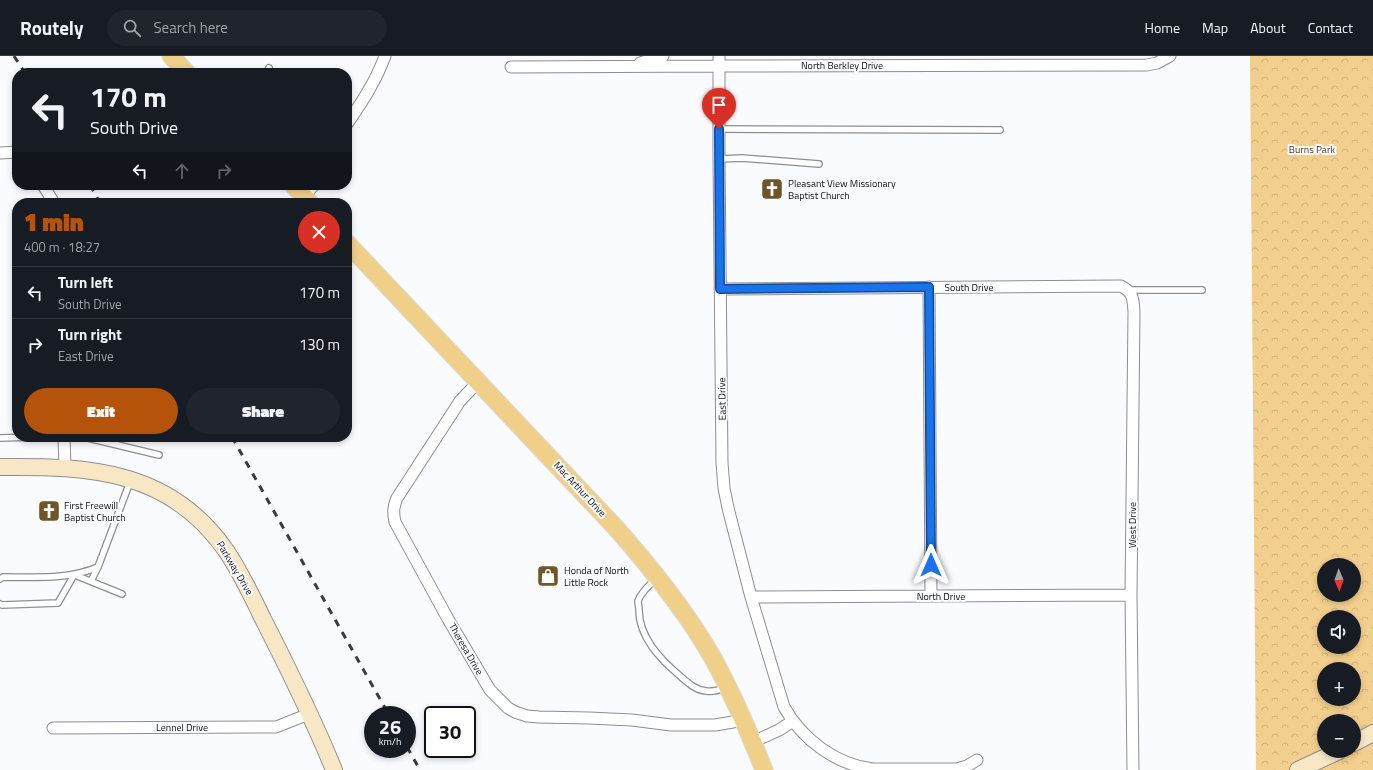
<!DOCTYPE html>
<html lang="en">
<head>
<meta charset="utf-8">
<style>
  :root { --surface:#171b24; --page:#20242c; --text:#f1f3f6; --muted:#9ea1a6; --line:#363941; --accent:#b45309 }
  body { margin:0; font-family:"Titillium Web",sans-serif; background:var(--page); color:var(--text); height:100vh; display:flex; flex-direction:column; font-size:15px; white-space:nowrap }
  * { box-sizing:border-box; margin:0 }
  p { font-size:13px; color:var(--muted) }
  .icon { flex:none; width:22px; height:22px; fill:none; stroke:currentColor; stroke-width:2; stroke-linecap:round; stroke-linejoin:round }
  .map { position:relative; flex:1; overflow:hidden }
  .side { position:absolute; left:12px; top:142px; width:340px; height:244px; display:flex; flex-direction:column; background:var(--surface); border-radius:16px; box-shadow:0 2px 6px #0003 }
  .side>* { flex:none }
  .guide { position:absolute; left:12px; top:12px; width:340px; height:122px; border-radius:16px; box-shadow:0 2px 6px #0003; background:#171b24; color:var(--text); overflow:hidden }
  .needle { width:26px; rotate:178deg }
  .fabs { position:absolute; left:1317px; top:502px; display:grid; gap:8px }
  .fabs a { display:grid; place-items:center; width:44px; height:44px; border-radius:50%; background:var(--surface); box-shadow:0 2px 6px #0003; font-size:20px }
  .speed { position:absolute; left:364px; top:650px; display:flex; gap:8px; font-size:20px; font-weight:700; text-align:center }
  .speed>* { display:grid; place-content:center; width:52px; height:52px; border-radius:50%; background:var(--surface); box-shadow:0 2px 6px #0003; line-height:1 }
  .speed small { font-size:10px; font-weight:400 }
  .speed .limit { border:2px solid #111; border-radius:6px; background:#fff; color:#111 }
  .pin { position:absolute; display:grid; place-items:center; width:34px; height:34px; color:#fff; margin:-41px -17px; border-radius:50% 50% 50% 0; rotate:-45deg; box-shadow:0 0 4px #0007 }
  .pin .icon { rotate:45deg }
  .me { position:absolute; width:44px; margin:-22px; rotate:0deg; stroke-linejoin:round; filter:drop-shadow(0 0 3px #0008) }
  .turn { display:flex; align-items:center; gap:14px; height:84px; padding:0 12px; font-size:18px }
  .turn .icon { width:52px; height:52px; stroke-width:2.5 }
  .turn b { display:block; font-size:28px; line-height:34px }
  .lanes { display:flex; align-items:center; height:38px; padding:0 12px; background:#0003; justify-content:center; gap:20px; direction:ltr }
  .lanes .off { opacity:.35 }
  .round { display:grid; place-items:center; flex:none; width:42px; height:42px; border-radius:21px; background:var(--page) }
  .headline { display:flex; align-items:center; justify-content:space-between; height:68px; padding:0 12px }
  h1 { font-size:24px; font-weight:800; line-height:30px; color:var(--accent) }
  .primary-button { display:flex; gap:8px; margin-top:auto; padding:8px 12px }
  .primary-button a { flex:1; height:46px; border-radius:24px; background:var(--accent); color:#fff; font-size:16px; font-weight:800; line-height:46px; text-align:center }
  .primary-button a+a { background:var(--page); color:var(--text) }
  ul { padding:0; list-style:none }
  li { display:flex; align-items:center; gap:12px; height:52px; padding:0 12px; border-top:1px solid var(--line) }
  li div { flex:1 }
  li b { display:block; font-size:15px }
  li em { font-style:normal }
  header { display:flex; align-items:center; gap:24px; box-sizing:border-box; height:56px; padding:0 20px; background:var(--surface); border-bottom:1px solid var(--line) }
  header strong { font-size:19px }
  nav { display:flex; gap:22px; margin-inline-start:auto; font-size:14px }
  .search { width:280px; height:36px; background:var(--page); display:flex; align-items:center; gap:10px; box-sizing:border-box; padding:0 14px; border-radius:22px; color:var(--muted); font-size:15px }
  .map>svg:first-child { display:block }
</style>
</head>
<body>
<header>
<strong>Routely</strong>
<div class="search"><svg class="icon" aria-label="search" viewBox="0 0 24 24"><circle cx="10" cy="10" r="6"/><path d="M15 15l6 6"/></svg>Search here</div>
<nav><a>Home</a><a>Map</a><a>About</a><a>Contact</a></nav>
</header>
<div class="map">
<svg width="1373" height="714" viewBox="0 0 1373 714">
  <defs>
    <pattern id="forest-crowns" width="20" height="18" patternUnits="userSpaceOnUse"><rect width="20" height="18" fill="#f2cf8d"/><path d="M2 6a3 3 0 1 1 6 0M12 15a3 3 0 1 1 6 0" fill="none" stroke="#cfb179"/></pattern>
  </defs>
  <rect width="100%" height="100%" fill="#fafbfe"/>
  <path fill="url(#forest-crowns)" fill-rule="evenodd" d="M1250 0H1373V714H1256ZM1324 509H1354V539H1324ZM1324 561H1354V591H1324ZM1324 613H1354V643H1324ZM1324 665H1354V695H1324Z"/>
  <g fill="none" stroke-linecap="round" stroke-linejoin="round">
    <g stroke="#8e8e93" stroke-width="8">
      <path id="lane" d="M266 17 269 12
        M719 73 1000 74
        M719 103 742 102 819 108
        M1129 234H1202
        M84 381 159 399
        M0 382 34 381
        M75 519 122 538
        M0 523 3 521C35 521 68 524 98 511
        M655 523C650 529 641 536 638 545 638 547 639 551 639 554 639 581 660 603 680 620 687 626 695 634 706 635 713 636 720 634 727 631
        M91 525 98 511 130 426
        M0 548 2 549 58 547 74 519"/>
    </g>
    <g stroke="#8e8e93" stroke-width="13">
      <path id="street" d="M719 0V103L722 407 724 432 728 452 751 541 784 651C802 683 836 709 873 713H957L967 710 977 704
        M640 7 663 0
        M511 11 720 10 1147 9 1157 7 1170 0
        M347 68C362 46 376 25 385 0
        M0 97 17 96
        M43 129 54 147
        M304 140 314 129
        M929 231 931 540
        M720 233 1121 230C1134 237 1133 243 1134 256L1131 539 1133 714
        M478 326 460 345 397 442C393 451 393 457 395 466L448 563 490 634 508 652 515 656 527 660 539 661 589 662 632 664 671 669H715L733 666 743 663
        M64 381 65 412
        M751 541 1131 539
        M53 672 276 671 309 658
        M753 686 779 674 793 665"/>
    </g>
    <g stroke="#8e8e93" stroke-width="18">
      <path id="secondary" d="M0 411C90 410 171 414 227 496 241 517 252 540 263 563 288 612 313 662 334 714
        M1354 687 1373 677
        M1298 714 1339 695"/>
    </g>
    <g stroke="#d9d9d9" stroke-width="19">
      <path id="primary" d="M171 0 187 17
        M293 129 310 147
        M347 187 616 472C652 513 687 556 714 604 733 639 749 676 764 714"/>
    </g>
    <use href="#lane" stroke="#fff" stroke-width="5.5"/>
    <use href="#street" stroke="#fff" stroke-width="11"/>
    <use href="#secondary" stroke="#f8e7c4" stroke-width="16"/>
    <use href="#primary" stroke="#f0d089" stroke-width="17"/>
    <path stroke="#3b3b3c" stroke-width="3" stroke-dasharray="7 7" stroke-linecap="butt" d="M14 0 25 17
      M90 129 100 147
      M232 381 389 659
      M407 691 420 714"/>
  </g>
  <g fill="none" stroke-linecap="round" stroke-linejoin="round">
    <g stroke="#114b97" stroke-width="10">
      <path id="route" d="M719 73 720 233 929 231 931 509"/>
    </g>
    <use href="#route" stroke="#1a73e8" stroke-width="7"/>
  </g>
  <defs>
    <g id="church-square" transform="scale(1.15)"><rect x="-9" y="-9" width="18" height="18" rx="4" fill="#6e5626" stroke="#fafbfe"/><path d="M-1.2-6h2.4v3.5h3.3v2.4h-3.3V6h-2.4V-.1h-3.3v-2.4h3.3Z" fill="#fff"/></g>
    <g id="shop-square" transform="scale(1.15)"><rect x="-9" y="-9" width="18" height="18" rx="4" fill="#6e5626" stroke="#fafbfe"/><path d="M-5-2.5h2.3a2.7 3.5 0 0 1 5.4 0H5L5.5 6h-11ZM-1.5-2.5h3a1.5 2.3 0 0 0-3 0Z" fill="#fff"/></g>
  </defs>
  <g fill-rule="evenodd">
    <use href="#church-square" x="772" y="133"/>
    <use href="#church-square" x="49" y="455"/>
    <use href="#shop-square" x="548" y="520"/>
  </g>
  <g text-anchor="middle" dominant-baseline="central" stroke-width="4" stroke-linejoin="round" paint-order="stroke">
    <g font-size="10" fill="#131314" stroke="#fafbfe">
      <text x="842" y="9">North Berkley Drive</text>
      <text x="969" y="231">South Drive</text>
      <text transform="translate(722 343) rotate(-91)">East Drive</text>
      <text transform="translate(580 433) rotate(47)">Mac Arthur Drive</text>
      <text transform="translate(1132 469) rotate(-90)">West Drive</text>
      <text transform="translate(235 512) rotate(59)">Parkway Drive</text>
      <text x="941" y="540">North Drive</text>
      <text transform="translate(466 593) rotate(60)">Theresa Drive</text>
      <text x="182" y="671">Lennel Drive</text>
    </g>
    <g font-size="10" fill="#483819" stroke="#fafbfe">
      <text x="1312" y="93">Burns Park</text>
    </g>
    <g font-size="10" fill="#131314" stroke="#fafbfe" text-anchor="start">
      <text x="788" y="127">Pleasant View Missionary<tspan x="788" dy="12">Baptist Church</tspan></text>
      <text x="64" y="449">First Freewill<tspan x="64" dy="12">Baptist Church</tspan></text>
      <text x="564" y="514">Honda of North<tspan x="564" dy="12">Little Rock</tspan></text>
    </g>
  </g>
</svg>
<div class="fabs">
<a><svg class="needle" viewBox="-14 -14 28 28"><path d="M0-13l5 13h-10z" fill="#e53935"/><path d="M0 13l5-13h-10z" fill="#9ea1a6"/></svg></a>
<a><svg class="icon" aria-label="sound" viewBox="0 0 24 24"><path d="M4 9h4l5-4v14l-5-4H4zM17 9q2 3 0 6"/></svg></a>
<a>+</a>
<a>−</a>
</div>
<div class="speed"><div>26<small>km/h</small></div><div class="limit">30</div></div>
<div class="pin" style="left:719px;top:73px;background:#d93025"><svg class="icon" aria-label="arrive" viewBox="0 0 24 24"><path d="M6 21V4h12l-3 4 3 4H6"/></svg></div>
<svg class="me" style="left:931px;top:509px" viewBox="-20 -20 40 40"><path d="M0-17L14 15 0 8-14 15z" fill="#1a73e8" stroke="#fff" stroke-width="4"/></svg>
<div class="guide">
<div class="turn"><svg class="icon" aria-label="left" viewBox="0 0 24 24"><path d="M17 20v-9H6M10 6l-5 5 5 5"/></svg><div><b>170 m</b>South Drive</div></div>
<div class="lanes"><svg class="icon" aria-label="left" viewBox="0 0 24 24"><path d="M17 20v-9H6M10 6l-5 5 5 5"/></svg><svg class="icon off" aria-label="ahead" viewBox="0 0 24 24"><path d="M12 20V5M6 11l6-6 6 6"/></svg><svg class="icon off" aria-label="right" viewBox="0 0 24 24"><path d="M7 20v-9h11M14 6l5 5-5 5"/></svg></div>
</div>
<section class="side">
<div class="headline"><div><h1>1 min</h1><p>400 m · 18:27</p></div><a class="round" style="background:#d93025;color:#fff"><svg class="icon" aria-label="close" viewBox="0 0 24 24"><path d="M6 6l12 12M18 6L6 18"/></svg></a></div>
<ul>
<li><svg class="icon" aria-label="left" viewBox="0 0 24 24"><path d="M17 20v-9H6M10 6l-5 5 5 5"/></svg><div><b>Turn left</b><p>South Drive</p></div><em>170 m</em></li>
<li><svg class="icon" aria-label="right" viewBox="0 0 24 24"><path d="M7 20v-9h11M14 6l5 5-5 5"/></svg><div><b>Turn right</b><p>East Drive</p></div><em>130 m</em></li>
</ul>
<div class="primary-button"><a>Exit</a><a>Share</a></div>
</section>
</div>
</body>
</html>
